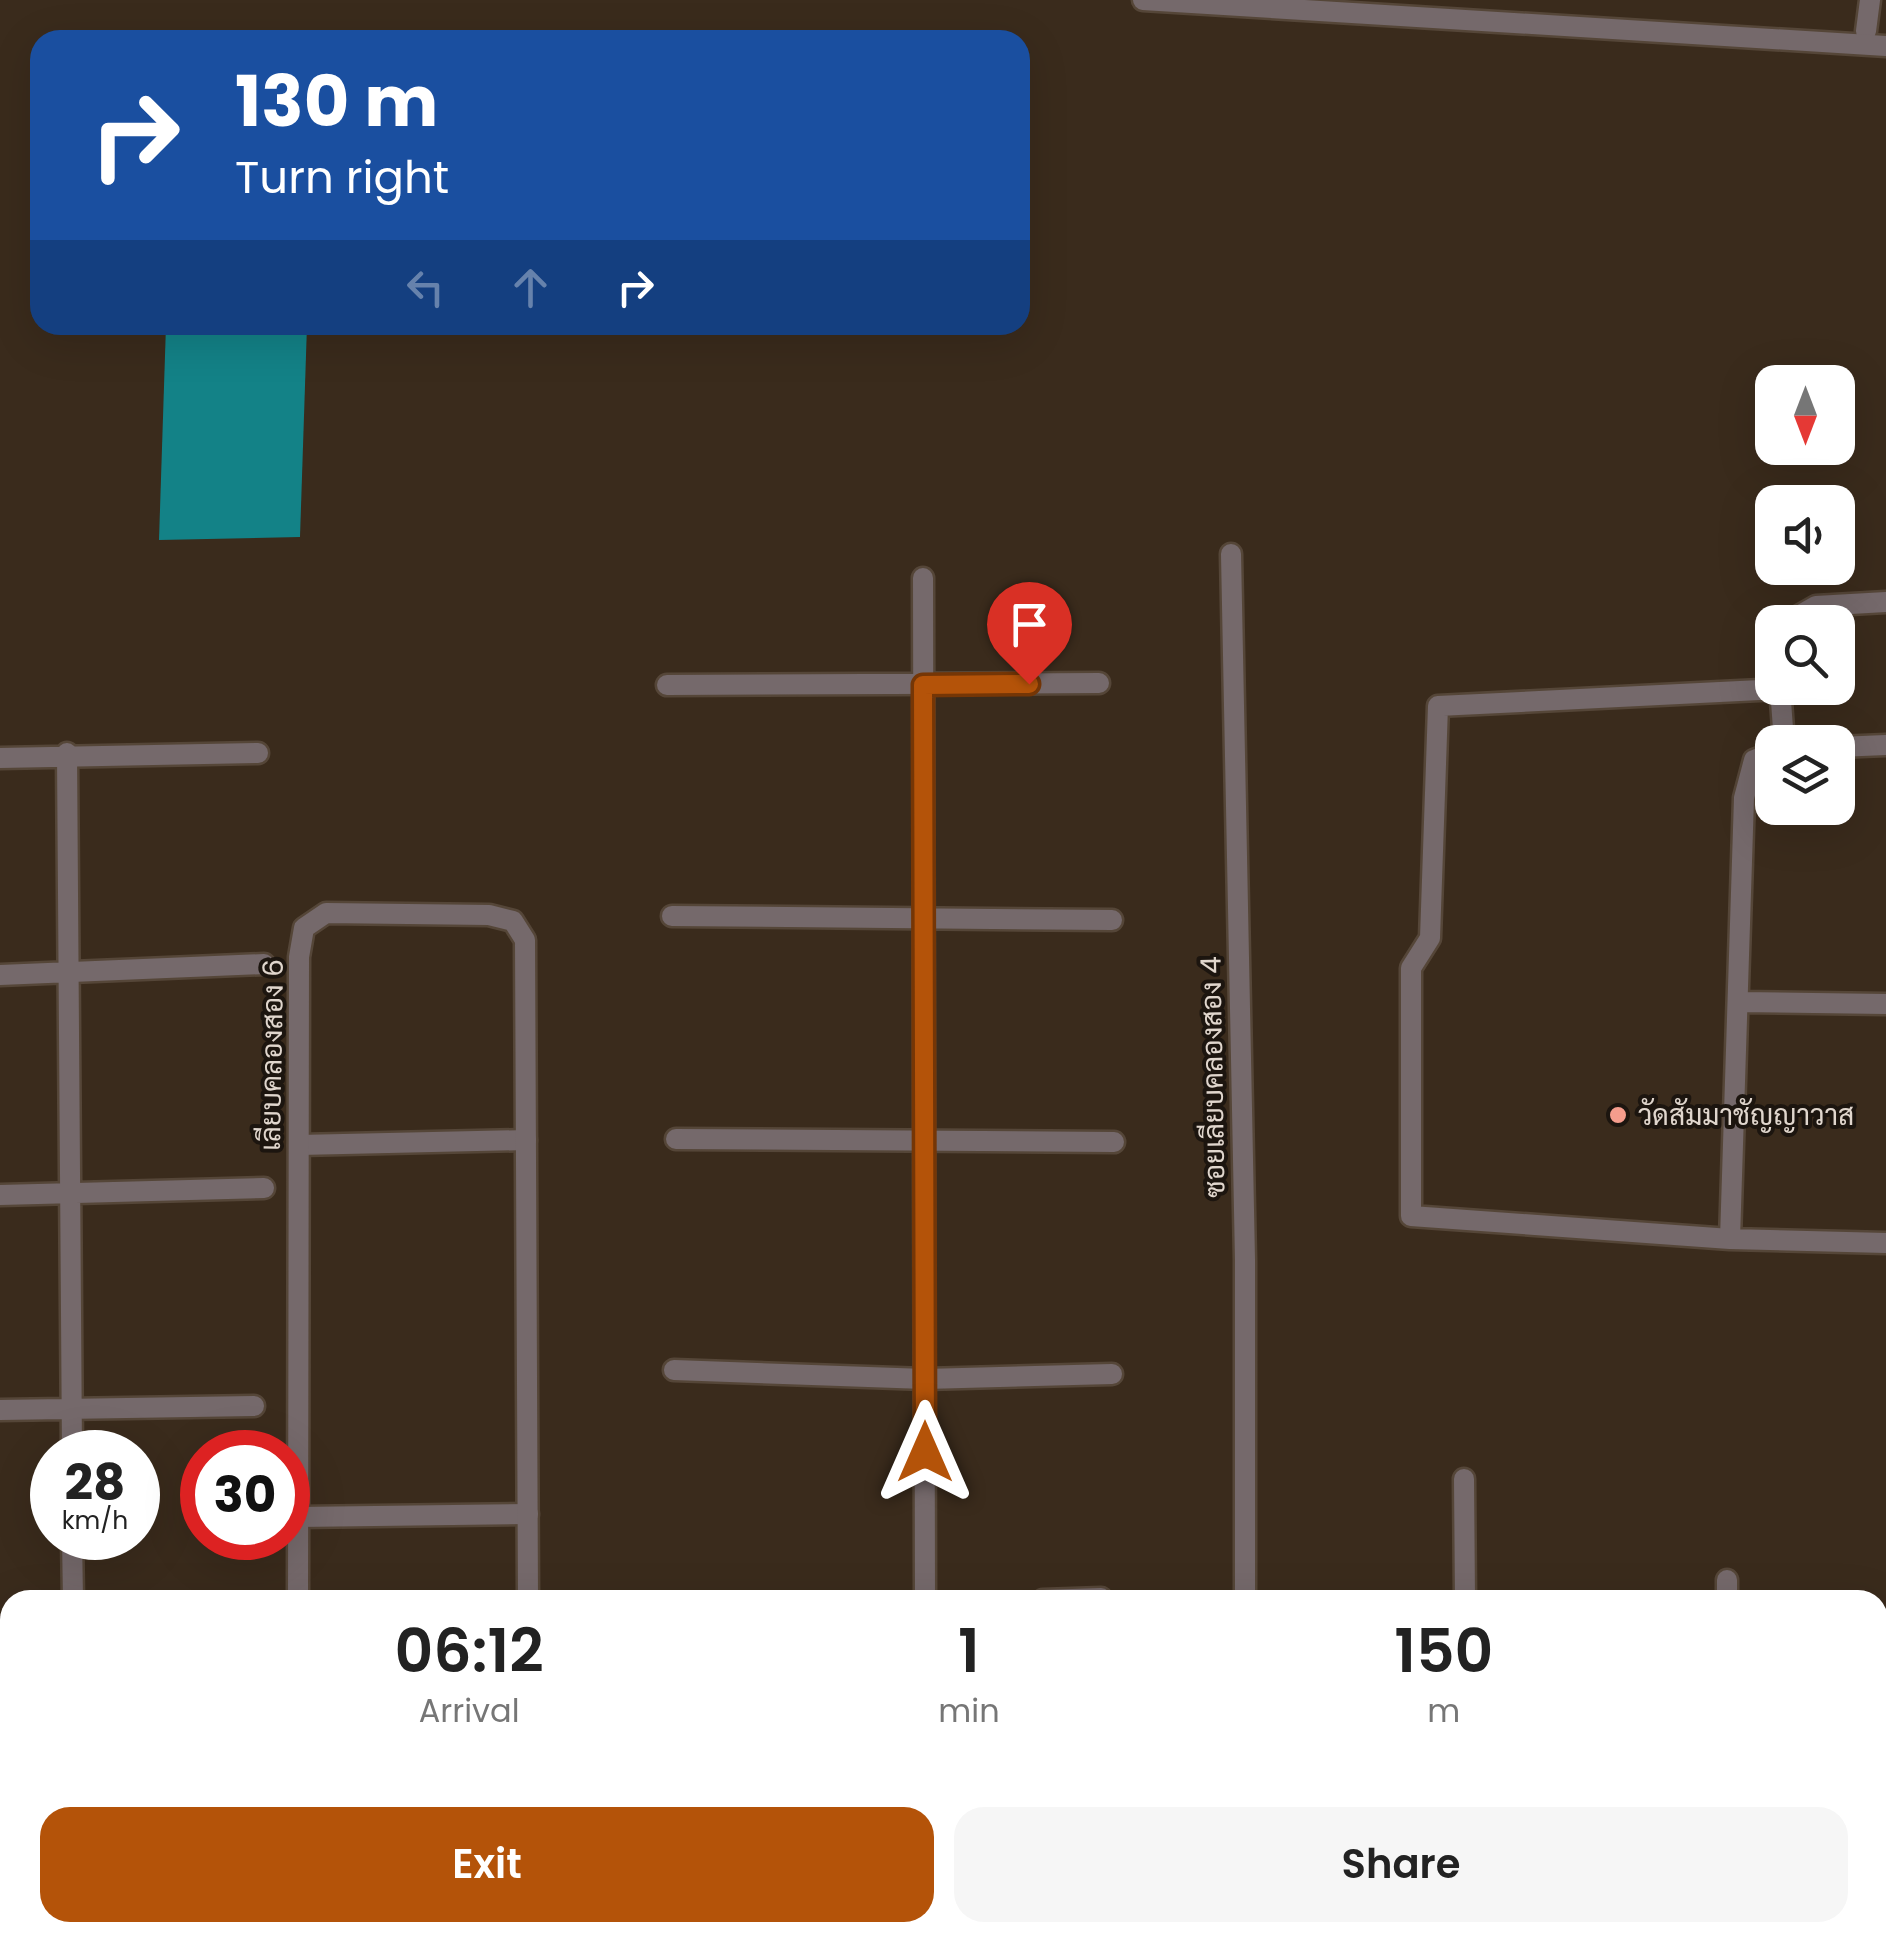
<!DOCTYPE html>
<html lang="en">
<head>
<meta charset="utf-8">
<style>
  :root { --surface:#fff; --page:#f6f6f6; --text:#222; --muted:#767676; --accent:#b45309 }
  body { margin:0; font-family:Poppins,Sarabun,sans-serif; background:var(--page); color:var(--text); height:100vh; display:flex; flex-direction:column; font-size:38px; white-space:nowrap }
  * { box-sizing:border-box; margin:0 }
  p { font-size:32px; color:var(--muted) }
  .icon { flex:none; width:55px; height:55px; fill:none; stroke:currentColor; stroke-width:2; stroke-linecap:round; stroke-linejoin:round }
  .map { position:relative; flex:1; overflow:hidden }
  .drawer { position:absolute; left:0px; top:1590px; width:1888px; height:352px; display:flex; flex-direction:column; background:var(--surface); border-radius:30px 30px 0 0; box-shadow:0 10px 40px #0002 }
  .drawer>* { flex:none }
  .banner { position:absolute; left:30px; top:30px; width:1000px; height:305px; border-radius:30px; box-shadow:0 10px 40px #0002; background:#1a4fa0; color:#fff; overflow:hidden }
  .needle { width:65px; rotate:180deg }
  .buttons { position:absolute; left:1755px; top:365px; display:grid; gap:20px }
  .buttons a { display:grid; place-items:center; width:100px; height:100px; border-radius:20px; background:var(--surface); box-shadow:0 10px 40px #0002; font-size:50px }
  .speed { position:absolute; left:30px; top:1430px; display:flex; gap:20px; font-size:50px; font-weight:700; text-align:center }
  .speed>* { display:grid; place-content:center; width:130px; height:130px; border-radius:50%; background:var(--surface); box-shadow:0 10px 40px #0002; line-height:1 }
  .speed small { font-size:25px; font-weight:400 }
  .speed .limit { border:15px solid #d22; background:#fff; color:#111 }
  .pin { position:absolute; display:grid; place-items:center; width:85px; height:85px; color:#fff; margin:-102px -42px; border-radius:50% 50% 50% 0; rotate:-45deg; box-shadow:0 0 10px #0007 }
  .pin .icon { rotate:45deg }
  .me { position:absolute; width:110px; margin:-55px; rotate:0deg; stroke-linejoin:round; filter:drop-shadow(0 0 8px #0008) }
  .turn { display:flex; align-items:center; gap:35px; height:210px; padding:0 40px; font-size:45px }
  .turn .icon { width:130px; height:130px; stroke-width:2.5 }
  .turn b { display:block; font-size:70px; line-height:85px }
  .lanes { display:flex; align-items:center; height:95px; padding:0 40px; background:#0003; justify-content:center; gap:50px; direction:ltr }
  .lanes .off { opacity:.35 }
  .eta { display:flex; justify-content:space-evenly; align-items:center; height:170px; text-align:center }
  .eta b { font-size:60px; font-weight:600; line-height:70px }
  .primary-button { display:flex; gap:20px; margin-top:auto; padding:20px 40px }
  .primary-button a { flex:1; height:115px; border-radius:30px; background:var(--accent); color:#fff; font-size:40px; font-weight:600; line-height:115px; text-align:center }
  .primary-button a+a { background:var(--page); color:var(--text) }
  .map>svg:first-child { display:block }
</style>
</head>
<body>
<div class="map">
<svg width="1886" height="1941" viewBox="0 0 1886 1941">
  <rect width="100%" height="100%" fill="#3a2b1c"/>
  <path fill="#138287" d="M166 325H307L300 537 159 540Z"/>
  <g fill="none" stroke-linecap="round" stroke-linejoin="round">
    <g stroke="#554638" stroke-width="25">
      <path id="service" d="M1866 31 1870 0
        M1788 622 1816 606 1886 602
        M1780 688 1784 742
        M1838 747 1886 745
        M1772 753 1754 760 1744 798 1730 1239 1886 1243
        M1739 1002 1886 1004
        M299 1145 526 1140
        M1730 1239 1411 1216V968L1430 938 1438 706 1781 689
        M298 1517 528 1514"/>
    </g>
    <g stroke="#554638" stroke-width="25">
      <path id="minor" d="M1143 0 1886 46
        M1231 554 1245 1260V1600
        M923 578 925 1600
        M667 685 1099 683
        M67 753 72 1452
        M0 758 258 753
        M672 916 1112 920
        M0 975 264 964
        M676 1139 1114 1142
        M0 1195 264 1188
        M674 1370 925 1379 1112 1374
        M0 1410 254 1406
        M1464 1479 1465 1600
        M72 1538 73 1600
        M298 1600 299 957 304 928 326 913 489 915 513 921 525 940 528 1600
        M1043 1600 1101 1598
        M1727 1600V1580
        M0 1626H10
        M1878 1739 1886 1738
        M0 1845H10
        M75 1932V1941
        M298 1932V1941
        M530 1932V1941
        M926 1932V1941
        M1245 1932V1941
        M1468 1932V1941"/>
    </g>
    <use href="#service" stroke="#75696b" stroke-width="20"/>
    <use href="#minor" stroke="#75696b" stroke-width="20"/>
  </g>
  <g fill="none" stroke-linecap="round" stroke-linejoin="round">
    <g stroke="#753606" stroke-width="25">
      <path id="route" d="M925 1452 923 685 1029 684"/>
    </g>
    <use href="#route" stroke="#b45309" stroke-width="18"/>
  </g>
  <circle fill="#f59d8d" stroke="#1c150f" stroke-width="4" cx="1618" cy="1115" r="10"/>
  <g text-anchor="middle" dominant-baseline="central" stroke-width="8" stroke-linejoin="round" paint-order="stroke">
    <g font-size="28" fill="#e0d6cd" stroke="#1c150f">
      <text transform="translate(272 1055) rotate(-89)">เลียบคลองสอง 6</text>
      <text transform="translate(1213 1077) rotate(-91)">ซอยเลียบคลองสอง 4</text>
    </g>
    <g font-size="28" fill="#e0d6cd" stroke="#1c150f" text-anchor="start">
      <text x="1638" y="1115">วัดสัมมาชัญญาวาส</text>
    </g>
  </g>
</svg>
<div class="buttons">
<a><svg class="needle" viewBox="-14 -14 28 28"><path d="M0-13l5 13h-10z" fill="#e53935"/><path d="M0 13l5-13h-10z" fill="#767676"/></svg></a>
<a><svg class="icon" aria-label="sound" viewBox="0 0 24 24"><path d="M4 9h4l5-4v14l-5-4H4zM17 9q2 3 0 6"/></svg></a>
<a><svg class="icon" aria-label="search" viewBox="0 0 24 24"><circle cx="10" cy="10" r="6"/><path d="M15 15l6 6"/></svg></a>
<a><svg class="icon" aria-label="layers" viewBox="0 0 24 24"><path d="M12 4l9 5-9 5-9-5zM3 14l9 5 9-5"/></svg></a>
</div>
<div class="speed"><div>28<small>km/h</small></div><div class="limit">30</div></div>
<div class="pin" style="left:1029px;top:684px;background:#d93025"><svg class="icon" aria-label="arrive" viewBox="0 0 24 24"><path d="M6 21V4h12l-3 4 3 4H6"/></svg></div>
<svg class="me" style="left:925px;top:1452px" viewBox="-20 -20 40 40"><path d="M0-17L14 15 0 8-14 15z" fill="#b45309" stroke="#fff" stroke-width="4"/></svg>
<div class="banner">
<div class="turn"><svg class="icon" aria-label="right" viewBox="0 0 24 24"><path d="M7 20v-9h11M14 6l5 5-5 5"/></svg><div><b>130 m</b>Turn right</div></div>
<div class="lanes"><svg class="icon off" aria-label="left" viewBox="0 0 24 24"><path d="M17 20v-9H6M10 6l-5 5 5 5"/></svg><svg class="icon off" aria-label="ahead" viewBox="0 0 24 24"><path d="M12 20V5M6 11l6-6 6 6"/></svg><svg class="icon" aria-label="right" viewBox="0 0 24 24"><path d="M7 20v-9h11M14 6l5 5-5 5"/></svg></div>
</div>
<section class="drawer">
<div class="eta">
<div><b>06:12</b><p>Arrival</p></div>
<div><b>1</b><p>min</p></div>
<div><b>150</b><p>m</p></div>
</div>
<div class="primary-button"><a>Exit</a><a>Share</a></div>
</section>
</div>
</body>
</html>
